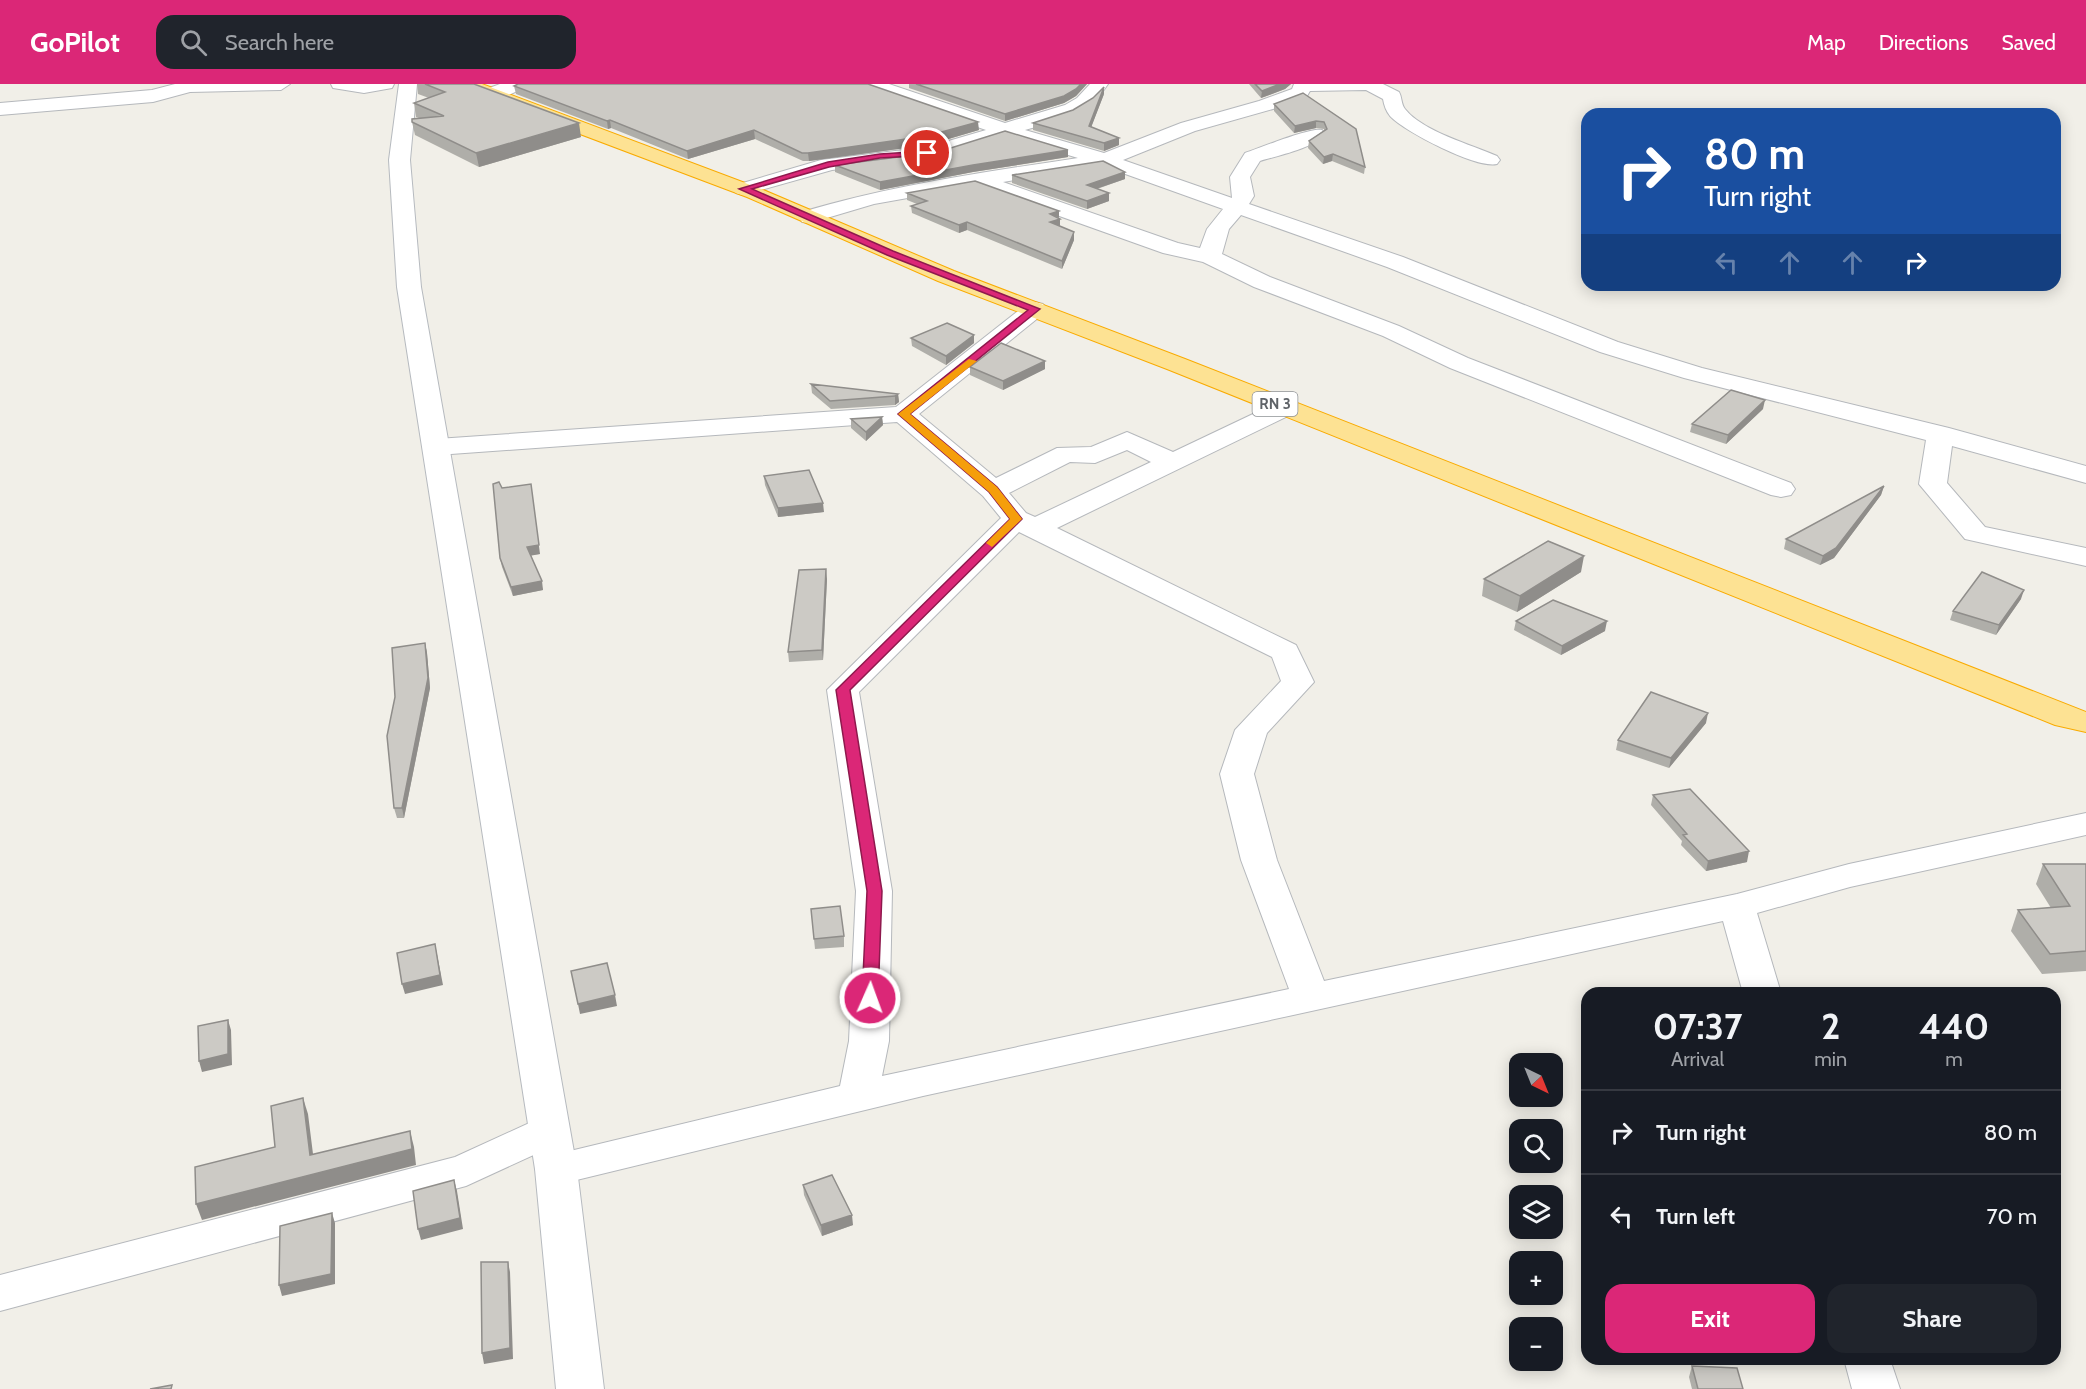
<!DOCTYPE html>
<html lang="en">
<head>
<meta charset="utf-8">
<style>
  :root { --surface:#171b24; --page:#20242c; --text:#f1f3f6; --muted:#9ea1a6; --line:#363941; --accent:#db2777 }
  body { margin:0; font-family:Cabin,sans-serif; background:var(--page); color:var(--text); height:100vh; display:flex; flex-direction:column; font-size:22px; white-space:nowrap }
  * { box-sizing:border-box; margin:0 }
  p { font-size:20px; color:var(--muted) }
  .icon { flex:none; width:33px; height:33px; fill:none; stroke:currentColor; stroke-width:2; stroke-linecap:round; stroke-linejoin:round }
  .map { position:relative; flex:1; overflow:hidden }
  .panel { position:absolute; left:1581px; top:903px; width:480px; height:378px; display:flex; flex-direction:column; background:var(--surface); border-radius:18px; box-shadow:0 3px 15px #0003 }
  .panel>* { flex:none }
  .hud { position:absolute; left:1581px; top:24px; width:480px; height:183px; border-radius:18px; box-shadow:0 3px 15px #0003; background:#1a4fa0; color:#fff; overflow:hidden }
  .needle { width:39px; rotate:137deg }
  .buttons { position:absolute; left:1509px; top:969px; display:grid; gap:12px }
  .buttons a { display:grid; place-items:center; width:54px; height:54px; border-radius:12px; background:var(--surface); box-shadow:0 3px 15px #0003; font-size:30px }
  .pin { position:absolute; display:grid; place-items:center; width:51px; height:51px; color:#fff; margin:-26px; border:3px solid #fff; border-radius:50%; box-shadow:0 2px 6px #0007 }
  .me { position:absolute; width:66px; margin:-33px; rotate:2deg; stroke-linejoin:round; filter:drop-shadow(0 0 4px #0008) }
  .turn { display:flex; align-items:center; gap:21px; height:126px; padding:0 24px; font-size:27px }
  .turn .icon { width:78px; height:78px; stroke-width:2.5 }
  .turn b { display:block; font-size:42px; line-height:51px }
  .lanes { display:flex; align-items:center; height:57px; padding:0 24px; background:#0003; justify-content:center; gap:30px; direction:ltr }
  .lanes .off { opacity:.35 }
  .eta { display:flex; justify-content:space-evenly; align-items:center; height:102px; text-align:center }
  .eta b { font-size:36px; font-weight:800; line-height:42px }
  .primary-button { display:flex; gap:12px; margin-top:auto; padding:12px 24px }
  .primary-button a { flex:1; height:69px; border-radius:18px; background:var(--accent); color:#fff; font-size:24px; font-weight:800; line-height:69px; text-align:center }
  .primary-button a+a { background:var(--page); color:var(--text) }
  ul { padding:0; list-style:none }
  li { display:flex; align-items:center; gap:18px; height:84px; padding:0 24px; border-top:2px solid var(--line) }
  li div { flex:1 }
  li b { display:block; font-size:22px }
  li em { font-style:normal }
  header { display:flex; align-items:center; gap:36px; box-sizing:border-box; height:84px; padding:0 30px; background:var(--accent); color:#fff }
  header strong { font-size:28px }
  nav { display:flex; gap:33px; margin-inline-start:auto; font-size:21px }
  .search { width:420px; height:54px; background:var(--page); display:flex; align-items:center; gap:15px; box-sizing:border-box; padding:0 21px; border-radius:18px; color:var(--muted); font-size:22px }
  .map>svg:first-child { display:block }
</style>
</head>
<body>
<header>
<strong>GoPilot</strong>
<div class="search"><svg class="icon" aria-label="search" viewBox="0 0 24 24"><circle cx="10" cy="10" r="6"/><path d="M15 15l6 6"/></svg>Search here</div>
<nav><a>Map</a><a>Directions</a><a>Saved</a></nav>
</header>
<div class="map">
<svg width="2086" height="1305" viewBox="0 0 2086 1305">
  <rect width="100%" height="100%" fill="#f1efe8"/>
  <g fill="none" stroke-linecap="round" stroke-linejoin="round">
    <g stroke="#b5b8bc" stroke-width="2">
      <path id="street" d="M175 0H290L281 6 190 8 153 18 0 31V19L152 6Z
        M331 0H394L392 4 364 9 333 4Z
        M500 0H526C519 9 496 17 484 14L482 10 484 6Z
        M862 0H889L1005 39 1065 21 1077 14 1090 0H1108C1089 31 1058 37 1025 46L1104 69 1181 39 1259 17 1292 5 1294 0H1383L1399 8C1402 13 1401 20 1405 25 1422 47 1472 61 1497 72L1500 76 1497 80C1477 85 1405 48 1390 32 1386 27 1384 21 1383 15L1366 6 1310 7 1307 12 1273 25 1195 47 1123 76 1232 114 1230 93 1245 69C1260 64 1311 43 1322 46L1325 50C1315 64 1276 72 1260 77L1250 93 1254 112 1249 120 1403 173 1618 258 1702 284 1949 344 2086 382V399L1952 362 1947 399 1985 443 2086 464V482L1965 455 1919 400 1926 356 1684 294 1600 268 1387 183 1241 131 1229 145 1222 170 1270 193 1399 242 1468 274 1791 399 1795 405 1791 411 1781 413 1771 411 1450 284 1383 252 1254 203 1203 178 1163 169 975 102 874 120 810 139 802 138 799 133 802 128C893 101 985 88 1078 74L1005 52 938 73 832 86 743 111 736 109 733 105 736 101 821 76 928 63 986 46 864 4ZM1103 82 1223 125 1207 145 1200 164 1178 159 1003 98Z
        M1035 218 1043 220 1047 225 1043 230 919 330 996 394 1057 364 1091 363 1127 348 1173 368 1276 319 1285 316 1294 319 1298 324 1294 329 1057 444 1296 561 1314 598 1267 649 1254 690 1277 776 1324 897 1737 810 1849 780 2086 729V751L1850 803 1757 829 1781 909H1743L1723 837 923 1012 556 1101 541 1096 535 1085 541 1074 840 1002 849 957 856 807 827 606 1001 434 983 412 897 338 437 371 428 369 424 363 428 357 437 355 896 323 1027 220ZM1127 366 1151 378 1035 433 1026 429 1009 409 1070 378 1095 379ZM1019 448 1272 573 1281 597 1235 646 1220 690 1241 776 1289 905 882 992 889 957 892 807 859 608Z
        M549 1030 564 1035 570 1046 564 1057 466 1102 0 1227V1191L455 1073Z
        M1844 1275H1890L1900 1305H1852Z"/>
    </g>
    <g stroke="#b6babf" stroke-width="2">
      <path id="secondary" d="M399 0H417L410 76 421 203 577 1085 604 1305H556L535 1085 397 203 389 76Z"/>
    </g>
    <g stroke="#f9ab00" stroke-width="2">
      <path id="highway" d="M456 0H482L761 105 954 187 1185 275 2086 628V648L2055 641 1167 285 938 197 747 113 458 4Z"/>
    </g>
    <use href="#street" fill="#fff" fill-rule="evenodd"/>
    <use href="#secondary" fill="#fff" fill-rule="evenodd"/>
    <use href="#highway" fill="#fde293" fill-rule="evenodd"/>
  </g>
  <path fill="#afaea9" d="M417 0H474L581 53 479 83 415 51 412 38 419 34 416 33 414 19 429 14 418 10Z
    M909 0H1087L1076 12 1064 19 1005 37 909 4Z
    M1249 0H1291L1285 5 1261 14Z
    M514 2 979 46 928 61 809 77H803L755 55 688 75 611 44 608 45 516 10Z
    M1303 9 1365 83 1364 90 1332 77 1323 80 1308 64 1309 57 1324 46V45L1316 44 1294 49 1274 27V20Z
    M1104 10 1091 43 1119 61 1104 67 1033 46V39L1073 26Z
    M1068 66V73L973 88 880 106 835 88V81Z
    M1012 91 1125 95 1097 105 1109 109V117L1087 125 1012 99Z
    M907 109 1059 135 1060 142 1074 156 1062 185 967 146 959 149 912 129 911 122 917 120 907 116Z
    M974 251V259L946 281 912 262 911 254Z
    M970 283 1045 285 1003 306 970 291Z
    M811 300 898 310 899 318 895 321 831 325 812 309Z
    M1763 325 1726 360 1690 348 1692 340Z
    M882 333 883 341 866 357 851 344V335Z
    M764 392 824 428 778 433 765 401Z
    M1884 402 1881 411 1834 474 1820 481 1784 465 1786 455Z
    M502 404 540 470 531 471 543 506 513 512 502 483 500 474Z
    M1581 488 1517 528 1482 512 1484 495Z
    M827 495 823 576 789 578 788 568Z
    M2021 515 1996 551 1950 536 1953 527Z
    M1516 537 1605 547 1561 571 1514 546Z
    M425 559 427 569 430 604 404 734H397L394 724Z
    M1706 639 1669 684 1616 666 1618 656Z
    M1653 711 1747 778 1706 787 1681 761 1682 757 1651 721Z
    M2043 780H2086V887L2042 890 2011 847 2018 826 2051 824 2036 800Z
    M811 825 844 852V863L815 865Z
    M803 1101 853 1141 822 1152 804 1111Z
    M1692 1282 1743 1305H1692L1689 1293Z"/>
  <path fill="#8f8d8a" d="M1081 0H1087L1076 12 1064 19 1005 37V30Z
    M1280 0H1291L1285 5 1261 14 1262 7Z
    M1104 3V10L1089 49V42Z
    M610 36 611 44 608 45 607 37Z
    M1316 37V44L1294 49 1295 42Z
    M978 38 979 46 928 61 809 77 808 69Z
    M579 39 581 53 479 83 476 69Z
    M754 46 755 55 688 75 687 67Z
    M1119 54V61L1104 67V59Z
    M1068 66V73L973 88 880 106V98L973 81Z
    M1333 70 1332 77 1323 80 1324 73Z
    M1125 88V95L1087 108V101Z
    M1109 109V117L1087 125V117Z
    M1059 127V134L1050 130Z
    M1060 135V142L1050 138Z
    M967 138V146L959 149V141Z
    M1074 148V156L1062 185V177Z
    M974 251V259L946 281V272Z
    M1045 277V285L1003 306V297Z
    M898 310 899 318 895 321V312Z
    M1765 316 1763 325 1726 360 1728 351Z
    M882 333 883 341 866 357V348Z
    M531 400 540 470 529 472 527 463Z
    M1884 402 1881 411 1834 474 1820 481 1823 472Z
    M823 419 824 428 778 433V424Z
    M1584 472 1581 488 1517 528 1520 512Z
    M826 485 827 495 823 576 822 566Z
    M542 497 543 506 513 512 511 503Z
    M2024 506 2021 515 1996 551 1999 541Z
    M1607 537 1605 547 1561 571 1562 562Z
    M425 559 427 569 430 604 404 734 402 724Z
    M1708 629 1706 639 1669 684 1671 674Z
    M1749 767 1747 778 1706 787 1708 777Z
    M435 860 443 901 405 910 402 900Z
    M615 911 617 922 580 930 578 920Z
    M228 936 231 946 232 981 202 988 199 977Z
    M303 1014 308 1030 315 1086 310 1071Z
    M410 1047 414 1063 416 1081 202 1136 196 1120Z
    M454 1096 457 1107 463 1145 421 1156 418 1145Z
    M332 1129 335 1139V1200L282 1212 279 1201Z
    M852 1131 853 1141 822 1152 821 1141Z
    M508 1178 510 1188 513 1275 484 1280 482 1269Z"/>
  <path fill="#cccac5" stroke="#8f8d8a" stroke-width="1.5" d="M425 0H474L579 39 476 69 412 38V35L444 32 414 19 445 8Z
    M518 0H868L978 38 927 52 808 69H802L754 46 687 67 610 36 607 37 514 2Z
    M916 0H1081L1076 5 1064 12 1005 30Z
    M1255 0H1280L1262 7Z
    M1104 3 1089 42 1119 54 1104 59 1033 39 1073 26 1093 14Z
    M1303 9 1356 45 1365 83 1333 70 1324 73 1309 57 1327 45 1324 38 1316 37 1295 42 1274 20Z
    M1005 47 1068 66 973 81 880 98 835 81 938 68Z
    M1103 77 1125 88 1087 101 1109 109 1087 117 1012 91Z
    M975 97 1059 127 1050 130 1060 135 1050 138 1074 148 1062 177 967 138 959 141 911 122 927 117 907 109Z
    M947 239 974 251 946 272 911 254Z
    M1001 259 1045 277 1003 297 970 283Z
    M811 300 898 310 895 312 830 317Z
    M1731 306 1765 316 1728 351 1692 340Z
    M882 333 866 348 851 335Z
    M809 386 823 419 778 424 764 392Z
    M499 398 502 404 531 400 539 461 527 463 542 497 511 503 500 474 493 400Z
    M1884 402 1836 464 1823 472 1786 455Z
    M1548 457 1584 472 1520 512 1484 495Z
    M826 485 822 566 788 568 799 486Z
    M1982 488 2024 506 1999 541 1953 527Z
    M1553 516 1607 537 1562 562 1516 537Z
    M425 559 428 594 402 724H394L387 652 395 613 392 564Z
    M1651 608 1708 629 1671 674 1618 656Z
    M1690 705 1749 767 1708 777 1683 751 1687 750 1653 711Z
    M2043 780H2086V867L2050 870 2018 826 2070 822Z
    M840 822 844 852 814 855 811 825Z
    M435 860 440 891 402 900 397 869Z
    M607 879 615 911 578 920 571 887Z
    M228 936V970L199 977 198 942Z
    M303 1014 310 1071 410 1047 412 1065 196 1120 195 1083 275 1063 271 1022Z
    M832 1091 852 1131 821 1141 803 1101Z
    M454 1096 460 1134 418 1145 413 1107Z
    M332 1129 331 1190 279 1201 280 1142Z
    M481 1178H508L510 1264 482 1269Z
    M1692 1282 1737 1284 1743 1305H1698Z
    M172 1301 171 1305H150Z"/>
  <path fill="#db2777" stroke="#8e194d" stroke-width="1.5" d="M927 67 930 71 880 74 829 83 752 105 893 167 1040 225 910 330 997 403 1022 435 850 606 882 807 878 914 870 919 862 914 867 807 836 606 1010 435 989 408 898 330 1028 226 887 171 739 105 828 78 880 70Z"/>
  <path fill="#f59e0b" d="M969 275 977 277 910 330 997 403 1022 435 992 463 986 459 1010 435 989 408 898 330Z"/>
  <g text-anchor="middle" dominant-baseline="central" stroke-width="4.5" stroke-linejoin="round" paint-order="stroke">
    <rect fill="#fff" stroke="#8f9295" stroke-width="1.5" x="1252.5" y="308" width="45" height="24" rx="4.5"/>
    <g font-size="15" font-weight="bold" fill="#5f6368">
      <text x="1275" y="320">RN 3</text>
    </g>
  </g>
</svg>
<div class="buttons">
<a><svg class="needle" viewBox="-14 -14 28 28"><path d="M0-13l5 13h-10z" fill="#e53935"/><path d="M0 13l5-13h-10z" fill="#9ea1a6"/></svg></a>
<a><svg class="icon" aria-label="search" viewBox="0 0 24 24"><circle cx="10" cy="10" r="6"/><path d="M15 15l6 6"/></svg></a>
<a><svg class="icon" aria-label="layers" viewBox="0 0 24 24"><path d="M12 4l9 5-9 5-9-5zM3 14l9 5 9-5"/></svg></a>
<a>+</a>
<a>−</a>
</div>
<div class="pin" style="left:927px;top:69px;background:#d93025"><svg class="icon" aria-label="arrive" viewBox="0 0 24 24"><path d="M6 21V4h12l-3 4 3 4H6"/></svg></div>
<svg class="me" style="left:870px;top:914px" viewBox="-20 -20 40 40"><circle r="17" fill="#db2777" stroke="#fff" stroke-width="3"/><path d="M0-11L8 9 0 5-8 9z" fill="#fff"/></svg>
<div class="hud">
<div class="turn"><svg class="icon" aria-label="right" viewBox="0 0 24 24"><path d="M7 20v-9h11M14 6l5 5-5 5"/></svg><div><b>80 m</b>Turn right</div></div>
<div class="lanes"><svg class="icon off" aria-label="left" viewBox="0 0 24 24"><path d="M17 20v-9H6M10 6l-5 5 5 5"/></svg><svg class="icon off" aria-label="ahead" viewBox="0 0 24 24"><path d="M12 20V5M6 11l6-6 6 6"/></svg><svg class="icon off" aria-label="ahead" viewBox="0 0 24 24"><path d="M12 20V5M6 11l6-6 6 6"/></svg><svg class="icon" aria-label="right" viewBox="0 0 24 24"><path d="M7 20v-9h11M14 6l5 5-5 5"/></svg></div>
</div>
<section class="panel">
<div class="eta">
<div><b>07:37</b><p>Arrival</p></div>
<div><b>2</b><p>min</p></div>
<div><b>440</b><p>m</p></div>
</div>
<ul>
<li><svg class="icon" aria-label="right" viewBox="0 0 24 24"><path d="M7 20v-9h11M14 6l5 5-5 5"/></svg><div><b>Turn right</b></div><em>80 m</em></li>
<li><svg class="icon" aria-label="left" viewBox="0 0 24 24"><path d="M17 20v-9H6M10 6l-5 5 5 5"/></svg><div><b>Turn left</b></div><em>70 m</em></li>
</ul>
<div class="primary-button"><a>Exit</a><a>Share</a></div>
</section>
</div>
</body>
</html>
